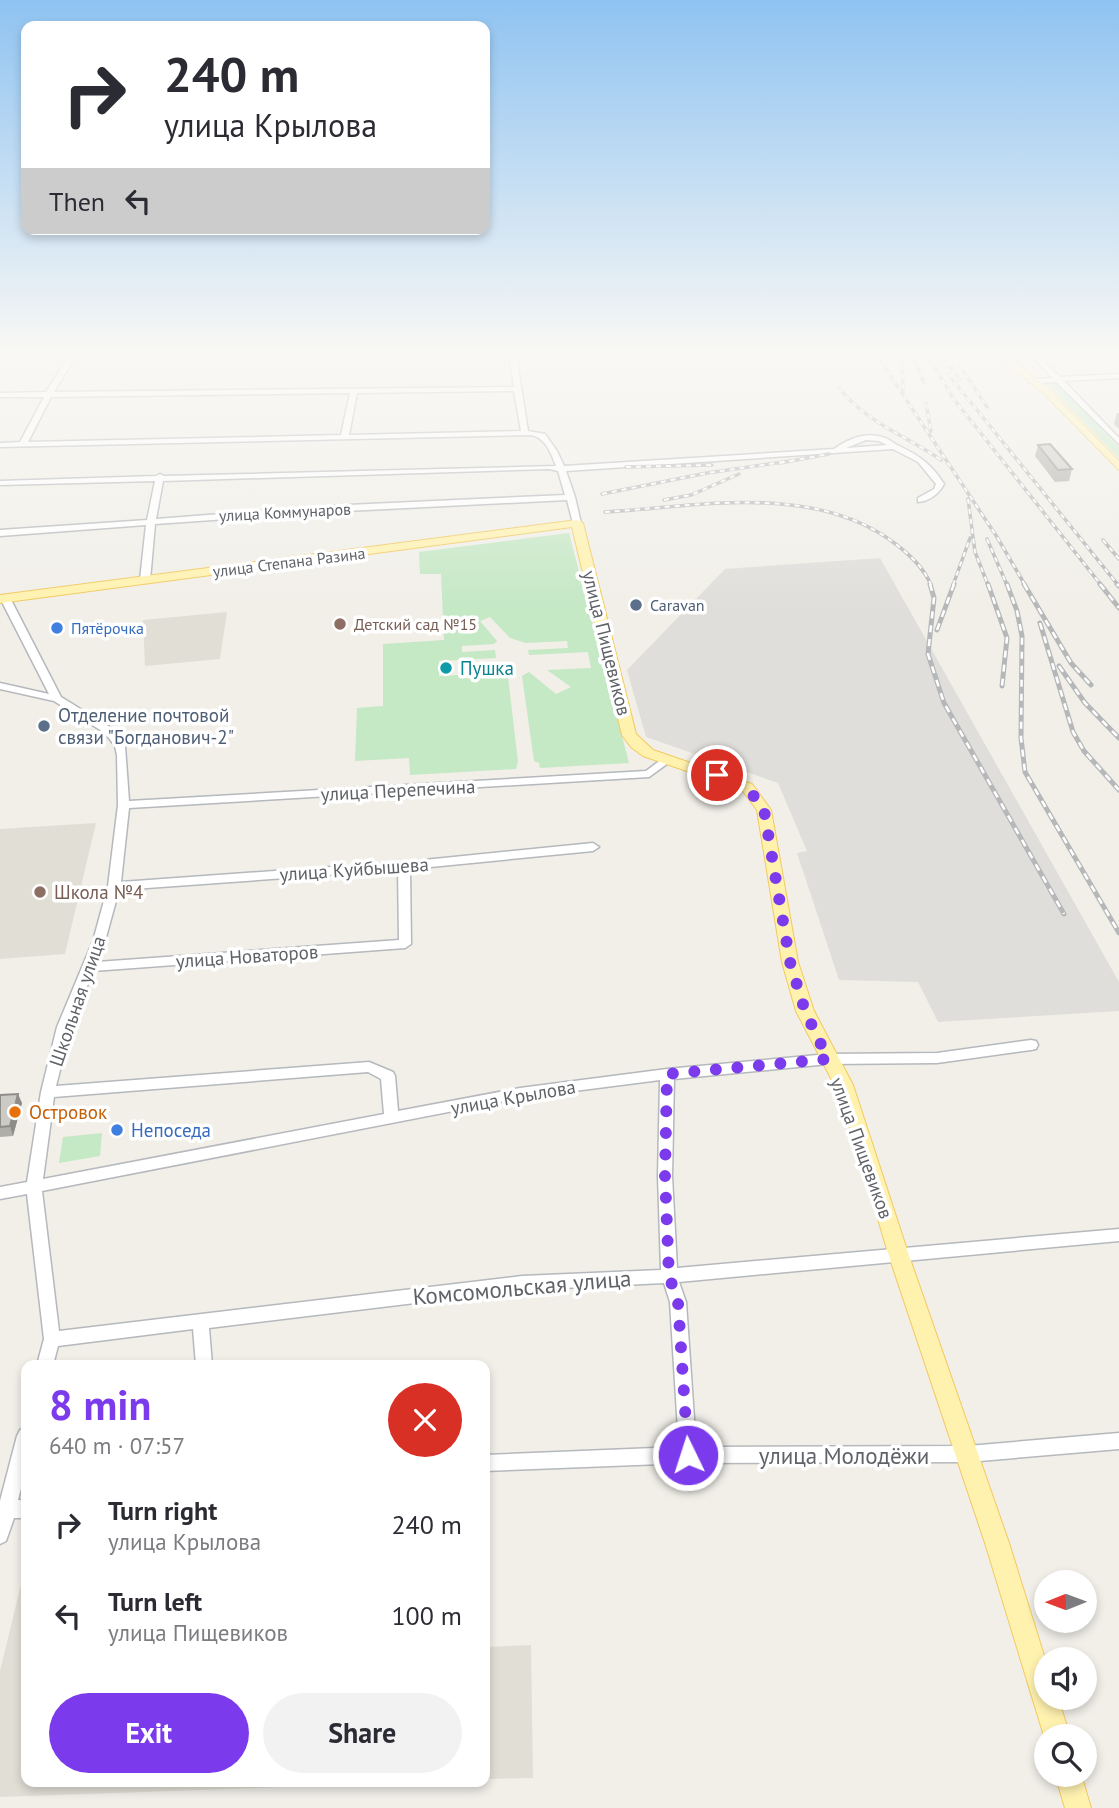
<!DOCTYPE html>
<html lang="en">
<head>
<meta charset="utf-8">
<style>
  :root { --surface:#fff; --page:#f2f2f3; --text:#2b2b33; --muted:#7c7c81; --accent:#7c3aed }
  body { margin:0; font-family:"PT Sans",sans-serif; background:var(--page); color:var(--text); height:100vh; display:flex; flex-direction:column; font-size:26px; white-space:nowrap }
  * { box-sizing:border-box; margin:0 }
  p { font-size:23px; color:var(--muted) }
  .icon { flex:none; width:38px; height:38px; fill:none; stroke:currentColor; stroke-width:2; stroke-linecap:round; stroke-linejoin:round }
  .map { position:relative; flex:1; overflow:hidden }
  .panel { position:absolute; left:21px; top:1360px; width:469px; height:427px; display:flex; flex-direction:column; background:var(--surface); border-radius:14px; box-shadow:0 4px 10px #0003 }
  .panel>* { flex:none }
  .top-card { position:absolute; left:21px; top:21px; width:469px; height:214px; border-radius:14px; box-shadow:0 4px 10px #0003; background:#fff; color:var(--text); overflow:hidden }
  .needle { width:46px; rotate:269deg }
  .controls { position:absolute; left:1034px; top:1570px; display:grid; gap:14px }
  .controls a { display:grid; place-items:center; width:63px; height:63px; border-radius:50%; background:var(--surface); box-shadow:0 4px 10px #0003; font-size:35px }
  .pin { position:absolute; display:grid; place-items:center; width:60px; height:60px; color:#fff; margin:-30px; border:4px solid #fff; border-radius:50%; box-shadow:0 2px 7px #0007 }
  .me { position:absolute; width:77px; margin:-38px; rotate:356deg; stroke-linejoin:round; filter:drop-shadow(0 0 5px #0008) }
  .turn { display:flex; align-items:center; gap:24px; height:147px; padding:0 28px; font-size:32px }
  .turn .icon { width:91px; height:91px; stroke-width:2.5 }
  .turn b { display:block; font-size:49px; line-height:60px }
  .then { display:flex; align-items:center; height:66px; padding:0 28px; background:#0003; gap:14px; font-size:26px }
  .round { display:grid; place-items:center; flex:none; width:74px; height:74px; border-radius:37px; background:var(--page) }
  .headline { display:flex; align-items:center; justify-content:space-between; height:119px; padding:0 28px }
  h1 { font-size:42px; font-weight:600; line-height:52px; color:var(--accent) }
  .cta { display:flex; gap:14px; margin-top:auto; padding:14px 28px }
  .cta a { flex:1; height:80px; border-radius:42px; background:var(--accent); color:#fff; font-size:28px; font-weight:600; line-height:80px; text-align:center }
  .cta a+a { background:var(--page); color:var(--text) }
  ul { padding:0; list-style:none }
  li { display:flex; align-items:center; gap:21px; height:91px; padding:0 28px }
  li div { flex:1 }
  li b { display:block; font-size:26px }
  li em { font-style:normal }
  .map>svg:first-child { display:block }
</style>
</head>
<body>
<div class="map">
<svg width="1119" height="1808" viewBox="0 0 1119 1808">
  <rect width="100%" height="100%" fill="#f1efe8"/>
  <path fill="#e0deda" d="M880 558 1119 982V1011L938 1022 918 982 839 980 797 853 807 851 778 783 646 737 627 670 725 569Z"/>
  <path fill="#e1ded6" d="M227 612 220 659 145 666 143 620Z
    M96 823 65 954 0 959V829Z
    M26 1564V1782H424L0 1797V1671Z
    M531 1645 533 1778 485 1779V1647Z"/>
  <path fill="#c5e8c5" d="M1049 381H1054L1119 447V458L1048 385Z
    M569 533 629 763 540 768 539 763 534 761 522 676 529 672 556 694 571 687 547 670 591 668 588 652 529 655 528 650 568 648 567 641 526 643 510 638 490 617 480 621 497 641 494 644 462 646V652L495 650 496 658 439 661V676L499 673 508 677 518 762 516 769 410 775 409 758 355 761 357 708 383 706V644L444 640 441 574H420L419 552Z
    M102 1133 100 1156 59 1163 63 1137Z"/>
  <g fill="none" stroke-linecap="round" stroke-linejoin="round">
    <g stroke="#b5b8bc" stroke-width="3">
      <path id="minor" d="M70 354H77L54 392 514 387 509 354H516L528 431 545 434 557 451 564 466 834 449C849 438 868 431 885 438 891 440 894 444 899 446 919 455 932 465 944 484 940 493 928 502 918 502V498L934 489 936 484 918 462 893 449 566 471 575 497 581 523 580 525 573 523 567 500 326 512 155 524 150 580 145 583 140 580 146 525 0 536V530L147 520 155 481 0 485V481L156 476 160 474 164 476 556 466C551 453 546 438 531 435L0 447V443L20 442 44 397H0V393L46 392ZM514 391 521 431 349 435 357 393ZM350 393 341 435 28 442 51 397ZM866 440 879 441 887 445 846 448ZM549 469 558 471 565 495 326 506 156 519 163 481Z
        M1030 354H1037L1060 377 1119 374V378L1064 381 1119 438V444L1056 382 1030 383 1029 381 1033 379 1052 378Z
        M5 595 10 598 61 697 113 729 125 746 129 801 646 771 662 759H670L671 761 649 777 129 808 121 882 414 861 593 843 599 847 593 851 410 869 411 944 405 948 93 971 71 1027 56 1086 369 1062 393 1072 395 1076 398 1111 520 1088 667 1069 828 1054 937 1053 1031 1040 1036 1041 1038 1045 1036 1049 1031 1050 937 1063 828 1064 674 1079 672 1176 677 1268 1119 1229V1241L679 1282 686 1302 696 1447 968 1446 1119 1433V1449L968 1462 688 1463 485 1471V1455L679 1447 670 1302 664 1283 522 1290 209 1328 212 1365H196L193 1329 58 1346 53 1365H37L44 1339 27 1194 0 1199V1187L27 1182 41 1092 57 1027 93 941 108 886 118 805 117 755 115 746 105 733 54 701 0 689V683L49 694 0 598ZM398 870 399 940 97 962 105 941 119 890ZM368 1072 381 1079 384 1114 43 1179 54 1097ZM660 1080 658 1176 661 1270 522 1276 59 1331 42 1191 520 1098Z
        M26 1428V1469L18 1500H26V1518H14L6 1541 0 1544V1501L17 1436 20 1430Z"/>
    </g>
    <g stroke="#f2c960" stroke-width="2">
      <path id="major" d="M996 354H1006L1049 389 1119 461V470L1043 393Z
        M577 520 583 523 636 734 653 750 752 784 771 810 798 962 814 1011 853 1085 908 1253 1009 1543 1046 1662V1698H1058L1070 1736H1046V1742L1044 1736 985 1543 888 1253 858 1151 835 1086 796 1011 782 962 757 810 742 790 643 756 631 747 622 735 572 527 0 603V595Z
        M1055 1774H1081L1091 1808H1065Z"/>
    </g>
    <use href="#minor" fill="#fff" fill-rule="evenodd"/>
    <use href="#major" fill="#fff2af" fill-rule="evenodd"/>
    <g stroke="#b6b7b8" stroke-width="3.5">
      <path id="rail-far1" d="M876 354 997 537 1025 585
        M902 354 903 392
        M912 354 924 383
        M927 354 953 398 1101 585
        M940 354 960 379
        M960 366 987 407
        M948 374 1118 585
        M839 388C866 422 906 436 941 460
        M926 404 931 431
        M780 463 829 454
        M626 467 712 465
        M602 494 707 473 790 461
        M968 499 975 552 988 585
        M664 500 691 495 739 474
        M605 512C700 506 816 482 897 545 911 556 924 568 931 585
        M987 539 1007 585
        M1103 540 1119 559
        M953 585 970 538"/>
    </g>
    <g stroke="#b6b7b8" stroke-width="5">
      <path id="rail" d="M930 584 934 598 928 654 944 703 1064 914
        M988 584 1007 638 1002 686
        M1007 584 1017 611 1022 636 1021 738 1025 772 1119 933
        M1024 584 1071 663 1091 685
        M1100 584 1119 608
        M1117 584 1119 586
        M1040 623 1073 732 1084 751 1119 790
        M937 630 954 584
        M1059 666 1085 703 1119 738"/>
    </g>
    <use href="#rail-far1" stroke="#fff" stroke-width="2" stroke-dasharray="5" stroke-linecap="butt"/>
    <use href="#rail" stroke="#fff" stroke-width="2.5" stroke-dasharray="7" stroke-linecap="butt"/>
  </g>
  <path fill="#afaea9" d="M1117 413H1119V429L1114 424Z
    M1038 445 1072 469 1069 481 1055 482 1035 456Z
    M0 1095 22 1103 13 1136 0 1137Z"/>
  <path fill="#8f8d8a" d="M18 1094 22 1103 13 1136 10 1126Z"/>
  <path fill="#cccac5" stroke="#8f8d8a" stroke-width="2" d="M1050 444 1072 469 1058 470 1038 445Z
    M18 1094 10 1126 0 1127V1095Z"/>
  <linearGradient id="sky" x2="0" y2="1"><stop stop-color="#8fc3f1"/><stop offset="0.58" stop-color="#f9f8f5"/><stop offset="1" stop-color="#f9f8f5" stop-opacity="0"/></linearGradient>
  <rect width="1119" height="607" fill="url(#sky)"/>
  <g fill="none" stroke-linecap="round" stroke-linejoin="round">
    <path stroke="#7c3aed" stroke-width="12" stroke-dasharray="0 21.6" d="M688 1455 678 1302 669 1276 665 1176 667 1074 828 1059 805 1011 790 962 764 810 747 787 717 775"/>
  </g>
  <g fill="#5c6f8a" stroke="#fff" stroke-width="2.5">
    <circle cx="636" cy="605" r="7"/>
    <circle cx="44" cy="726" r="7"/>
  </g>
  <g fill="#8d6e63" stroke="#fff" stroke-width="2.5">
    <circle cx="340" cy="624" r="7"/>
    <circle cx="40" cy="892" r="7"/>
  </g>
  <g fill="#3f7fe0" stroke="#fff" stroke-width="2.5">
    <circle cx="57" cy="628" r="7"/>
    <circle cx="117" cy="1130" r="7"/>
  </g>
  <circle fill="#0f9aa8" stroke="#fff" stroke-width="2.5" cx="446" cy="668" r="7"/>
  <circle fill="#e8710a" stroke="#fff" stroke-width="2.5" cx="15" cy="1112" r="7"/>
  <g text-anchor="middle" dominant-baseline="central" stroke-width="7" stroke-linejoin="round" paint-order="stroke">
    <g font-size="16" fill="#5f6368" stroke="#fff">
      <text transform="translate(285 512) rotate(-3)">улица Коммунаров</text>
      <text transform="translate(289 562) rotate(-7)">улица Степана Разина</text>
    </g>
    <g font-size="16" fill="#4e5e75" stroke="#fff" text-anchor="start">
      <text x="650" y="605">Caravan</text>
    </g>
    <g font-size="16" fill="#785e54" stroke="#fff" text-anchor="start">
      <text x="354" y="624">Детский сад №15</text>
    </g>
    <g font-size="16" fill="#366cbe" stroke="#fff" text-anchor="start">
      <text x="71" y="628">Пятёрочка</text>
    </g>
    <g font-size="19" fill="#5f6368" stroke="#fff">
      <text transform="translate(607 643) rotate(76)">улица Пищевиков</text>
      <text transform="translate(398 790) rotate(-3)">улица Перепечина</text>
      <text transform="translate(354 869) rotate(-4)">улица Куйбышева</text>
      <text transform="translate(247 956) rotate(-4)">улица Новаторов</text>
      <text transform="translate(77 1001) rotate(-71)">Школьная улица</text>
      <text transform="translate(513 1097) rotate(-10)">улица Крылова</text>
      <text transform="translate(862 1148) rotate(70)">улица Пищевиков</text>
    </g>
    <g font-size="19" fill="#0d838f" stroke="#fff" text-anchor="start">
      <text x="460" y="668">Пушка</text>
    </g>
    <g font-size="19" fill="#4e5e75" stroke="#fff" text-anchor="start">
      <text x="58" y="715">Отделение почтовой<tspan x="58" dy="22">связи "Богданович-2"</tspan></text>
    </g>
    <g font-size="19" fill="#785e54" stroke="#fff" text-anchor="start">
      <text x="54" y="892">Школа №4</text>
    </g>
    <g font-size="19" fill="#c56008" stroke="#fff" text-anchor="start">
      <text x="29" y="1112">Островок</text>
    </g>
    <g font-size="19" fill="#366cbe" stroke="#fff" text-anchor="start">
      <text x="131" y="1130">Непоседа</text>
    </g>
    <g font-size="23" fill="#5f6368" stroke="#fff">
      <text transform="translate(522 1287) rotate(-5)">Комсомольская улица</text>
      <text x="844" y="1455">улица Молодёжи</text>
    </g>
  </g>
</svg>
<div class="controls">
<a><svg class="needle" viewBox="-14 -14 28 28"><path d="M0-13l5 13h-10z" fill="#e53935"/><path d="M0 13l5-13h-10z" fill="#7c7c81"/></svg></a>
<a><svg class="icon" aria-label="sound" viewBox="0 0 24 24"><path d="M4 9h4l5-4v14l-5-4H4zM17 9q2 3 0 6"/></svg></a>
<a><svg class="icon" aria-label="search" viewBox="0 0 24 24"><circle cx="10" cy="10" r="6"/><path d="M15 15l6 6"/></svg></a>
</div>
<div class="pin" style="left:717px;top:775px;background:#d93025"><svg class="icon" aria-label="arrive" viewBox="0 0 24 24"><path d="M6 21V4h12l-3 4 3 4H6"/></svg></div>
<svg class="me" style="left:688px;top:1455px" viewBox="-20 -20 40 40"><circle r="17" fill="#7c3aed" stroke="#fff" stroke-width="3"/><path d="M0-11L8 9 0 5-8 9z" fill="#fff"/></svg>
<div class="top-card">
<div class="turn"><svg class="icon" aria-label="right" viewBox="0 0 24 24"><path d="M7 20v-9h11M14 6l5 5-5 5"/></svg><div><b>240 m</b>улица Крылова</div></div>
<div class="then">Then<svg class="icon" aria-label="left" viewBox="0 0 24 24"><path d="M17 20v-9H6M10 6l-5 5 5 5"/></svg></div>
</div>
<section class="panel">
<div class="headline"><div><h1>8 min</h1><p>640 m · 07:57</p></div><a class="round" style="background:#d93025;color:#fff"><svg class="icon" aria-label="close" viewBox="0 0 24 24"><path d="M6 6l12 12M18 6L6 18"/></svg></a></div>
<ul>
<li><svg class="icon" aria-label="right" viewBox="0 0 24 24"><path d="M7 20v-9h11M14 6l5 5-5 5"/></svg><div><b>Turn right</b><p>улица Крылова</p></div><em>240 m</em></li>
<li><svg class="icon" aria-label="left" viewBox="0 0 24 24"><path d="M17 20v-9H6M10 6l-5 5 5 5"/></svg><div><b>Turn left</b><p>улица Пищевиков</p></div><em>100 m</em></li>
</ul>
<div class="cta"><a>Exit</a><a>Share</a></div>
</section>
</div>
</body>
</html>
